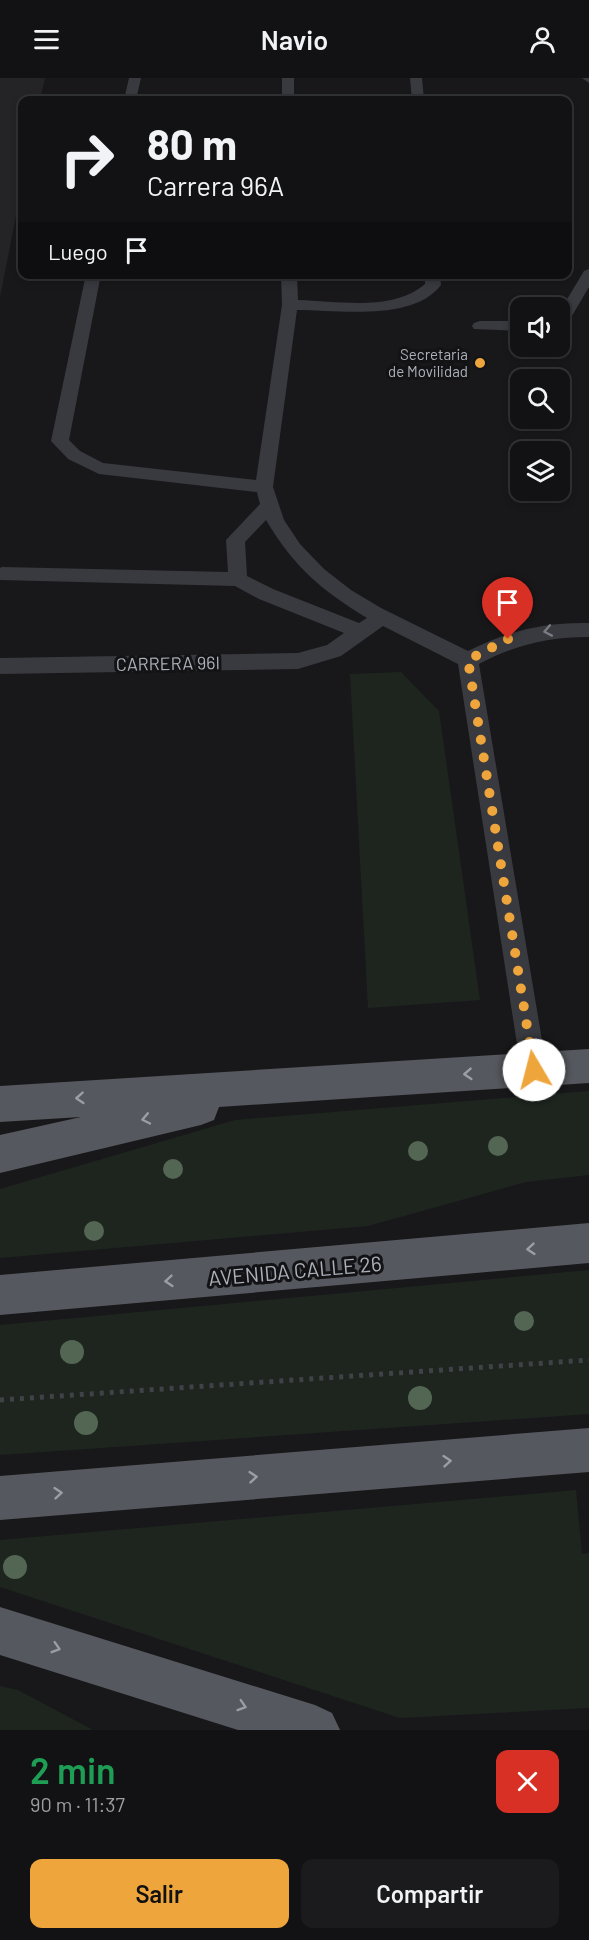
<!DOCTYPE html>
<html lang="es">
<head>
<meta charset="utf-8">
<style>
  :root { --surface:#121214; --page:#1b1b1d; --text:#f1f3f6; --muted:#9c9ea0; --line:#313234; --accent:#eea53c }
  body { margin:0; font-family:Barlow,sans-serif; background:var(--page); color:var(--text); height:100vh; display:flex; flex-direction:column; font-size:22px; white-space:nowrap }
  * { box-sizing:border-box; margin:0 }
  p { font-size:20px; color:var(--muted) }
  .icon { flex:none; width:33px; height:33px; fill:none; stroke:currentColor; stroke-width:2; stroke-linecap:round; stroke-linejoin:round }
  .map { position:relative; height:1652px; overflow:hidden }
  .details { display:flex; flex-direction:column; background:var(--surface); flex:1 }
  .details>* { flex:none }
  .top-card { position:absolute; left:18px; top:18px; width:554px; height:183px; border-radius:12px; box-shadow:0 3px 9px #0003,0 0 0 2px var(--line); background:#121214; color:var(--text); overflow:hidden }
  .controls { position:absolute; left:510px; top:219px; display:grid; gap:12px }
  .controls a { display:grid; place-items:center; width:60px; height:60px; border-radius:12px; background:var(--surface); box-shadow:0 3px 9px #0003,0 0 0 2px var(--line); font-size:30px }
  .pin { position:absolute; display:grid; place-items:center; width:51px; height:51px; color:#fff; margin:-62px -26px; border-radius:50% 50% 50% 0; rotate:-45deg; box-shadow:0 0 6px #0007 }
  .pin .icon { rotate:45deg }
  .me { position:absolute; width:66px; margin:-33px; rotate:352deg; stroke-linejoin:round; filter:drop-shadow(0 0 4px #0008) }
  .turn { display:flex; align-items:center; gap:21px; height:126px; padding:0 30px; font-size:27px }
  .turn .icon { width:78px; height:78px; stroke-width:2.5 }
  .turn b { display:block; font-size:42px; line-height:51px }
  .then { display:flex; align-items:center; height:57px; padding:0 30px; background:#0003; gap:12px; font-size:22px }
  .round { display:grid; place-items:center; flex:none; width:63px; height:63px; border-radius:12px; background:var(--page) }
  .head { display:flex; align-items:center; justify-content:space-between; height:102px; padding:0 30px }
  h1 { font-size:36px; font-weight:600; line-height:45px; color:#1e9e55 }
  .action { display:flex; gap:12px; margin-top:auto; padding:12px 30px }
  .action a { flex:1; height:69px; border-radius:12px; background:var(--accent); color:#111; font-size:24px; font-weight:600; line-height:69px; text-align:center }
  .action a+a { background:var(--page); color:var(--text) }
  header { display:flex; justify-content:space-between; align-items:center; height:78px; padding:0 30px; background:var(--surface); font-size:27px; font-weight:600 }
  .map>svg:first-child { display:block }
</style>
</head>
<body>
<header><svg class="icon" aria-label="menu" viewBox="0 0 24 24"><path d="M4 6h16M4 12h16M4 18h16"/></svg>Navio<svg class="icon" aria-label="person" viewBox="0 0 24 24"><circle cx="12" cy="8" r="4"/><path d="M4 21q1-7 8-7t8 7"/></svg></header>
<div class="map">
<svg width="589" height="1652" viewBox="0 0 589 1652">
  <rect width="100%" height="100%" fill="#18181a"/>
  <path fill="#242427" d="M0 0H45L40 22H22V107L0 219Z"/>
  <path fill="#1e251f" d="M401 594 439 633 480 922 368 930 350 596Z
    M589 1013V1097L526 1104 368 1148 0 1180V1111L235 1042Z
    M589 1192V1336L0 1377V1247Z
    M576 1412 582 1476 589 1475V1630L400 1640 0 1509V1462Z
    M0 1608 18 1612 93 1652H0Z"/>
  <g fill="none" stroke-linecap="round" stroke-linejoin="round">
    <path stroke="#3f4246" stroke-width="5" stroke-dasharray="4 6" stroke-linecap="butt" d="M0 1322 589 1282"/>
    <path fill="#393a3f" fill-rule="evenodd" d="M129 0H141L136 22H124Z
      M282 0H294V22H282Z
      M410 0H422L424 22H412Z
      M582 0H589V5Z
      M589 191V209L566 248 560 250V233L584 193Z
      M86 196H101L69 362 80 373 103 385 256 402 282 227 281 196H297L298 222C339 223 392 234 425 206V196H440L441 207C413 244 338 232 297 232L273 409 284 442 300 466 324 491 351 512 381 530 468 573C507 553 545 544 589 545V559C548 559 515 567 479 586L547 992 543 1001 534 1005 525 1001 521 992 458 586 383 548 341 578 298 591 0 596V580L298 575 327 567 344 555 259 521 235 508 0 502V490L2 489 228 494 226 462 260 426 257 414 99 396 68 381 51 363ZM266 442C294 489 320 511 367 540L359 545 273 511 247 498 245 464Z
      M480 243H520V253L474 251 472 248 474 245Z
      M543 268H559L553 281H541L539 278Z"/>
    <path fill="#55585e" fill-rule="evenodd" d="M589 971V1005L219 1029 214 1042 201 1047 0 1095V1057L81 1039 0 1044V1008Z
      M589 1145V1185L0 1237V1197Z
      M589 1350V1394L0 1442V1398Z
      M0 1529 315 1627 332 1635 340 1652H238L0 1577Z"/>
  </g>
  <g fill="#536553">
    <circle cx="498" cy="1068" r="10"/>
    <circle cx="418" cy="1073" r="10"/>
    <circle cx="173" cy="1091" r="10"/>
    <circle cx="94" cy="1153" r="10"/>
    <circle cx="524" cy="1243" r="10"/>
    <circle cx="72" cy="1274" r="12"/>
    <circle cx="420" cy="1320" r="12"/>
    <circle cx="86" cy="1345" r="12"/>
    <circle cx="15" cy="1489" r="12"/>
  </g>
  <defs><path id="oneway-chevron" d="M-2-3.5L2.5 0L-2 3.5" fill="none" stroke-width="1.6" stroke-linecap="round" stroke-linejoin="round" transform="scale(1.5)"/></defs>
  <use stroke="#787b82" href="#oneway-chevron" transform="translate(548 553) rotate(169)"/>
  <g stroke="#9a9ea7">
    <use href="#oneway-chevron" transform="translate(468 996) rotate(176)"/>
    <use href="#oneway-chevron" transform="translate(80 1020) rotate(176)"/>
    <use href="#oneway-chevron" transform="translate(146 1041) rotate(168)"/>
    <use href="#oneway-chevron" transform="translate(531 1171) rotate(175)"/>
    <use href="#oneway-chevron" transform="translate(169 1203) rotate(175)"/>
    <use href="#oneway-chevron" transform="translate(447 1383) rotate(-5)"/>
    <use href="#oneway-chevron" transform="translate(253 1399) rotate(-5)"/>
    <use href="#oneway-chevron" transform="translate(58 1415) rotate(-5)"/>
    <use href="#oneway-chevron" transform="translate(56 1570) rotate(17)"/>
    <use href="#oneway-chevron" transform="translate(242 1628) rotate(18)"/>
  </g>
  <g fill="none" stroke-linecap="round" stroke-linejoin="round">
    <path stroke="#eea53c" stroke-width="10" stroke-dasharray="0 18" d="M508 561 468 582 534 992"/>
  </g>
  <circle fill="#eea53c" stroke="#131315" stroke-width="2" cx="480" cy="285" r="6"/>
  <g text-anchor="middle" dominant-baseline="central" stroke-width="6" stroke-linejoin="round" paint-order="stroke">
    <g font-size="15" fill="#abb0b9" stroke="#131315" text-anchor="end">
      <text x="468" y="276">Secretaria<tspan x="468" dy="17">de Movilidad</tspan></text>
    </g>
    <g font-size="18" fill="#abb0b9" stroke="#131315">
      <text transform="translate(168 585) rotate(-1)">CARRERA 96I</text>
    </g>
    <g font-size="21" fill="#abb0b9" stroke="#131315">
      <text transform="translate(295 1192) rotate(-5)">AVENIDA CALLE 26</text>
    </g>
  </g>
</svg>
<div class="controls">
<a><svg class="icon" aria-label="sound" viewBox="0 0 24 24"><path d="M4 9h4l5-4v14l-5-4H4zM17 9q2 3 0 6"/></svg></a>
<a><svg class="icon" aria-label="search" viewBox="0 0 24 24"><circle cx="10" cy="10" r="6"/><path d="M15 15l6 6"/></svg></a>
<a><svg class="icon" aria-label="layers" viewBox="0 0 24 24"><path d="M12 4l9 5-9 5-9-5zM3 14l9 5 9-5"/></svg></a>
</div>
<div class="pin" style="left:508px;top:561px;background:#d93025"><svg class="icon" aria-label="arrive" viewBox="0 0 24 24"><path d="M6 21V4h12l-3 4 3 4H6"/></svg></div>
<svg class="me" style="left:534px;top:992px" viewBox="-20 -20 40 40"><circle r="19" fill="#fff"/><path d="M0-13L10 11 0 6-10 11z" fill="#eea53c"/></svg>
<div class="top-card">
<div class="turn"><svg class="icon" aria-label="right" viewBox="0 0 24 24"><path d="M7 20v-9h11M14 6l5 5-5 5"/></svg><div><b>80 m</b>Carrera 96A</div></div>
<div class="then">Luego<svg class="icon" aria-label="arrive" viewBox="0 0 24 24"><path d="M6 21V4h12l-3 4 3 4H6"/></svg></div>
</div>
</div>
<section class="details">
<div class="head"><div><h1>2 min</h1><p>90 m · 11:37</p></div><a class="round" style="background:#d93025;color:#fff"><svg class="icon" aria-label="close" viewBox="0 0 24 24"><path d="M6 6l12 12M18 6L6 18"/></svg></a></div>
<div class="action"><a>Salir</a><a>Compartir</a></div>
</section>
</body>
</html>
